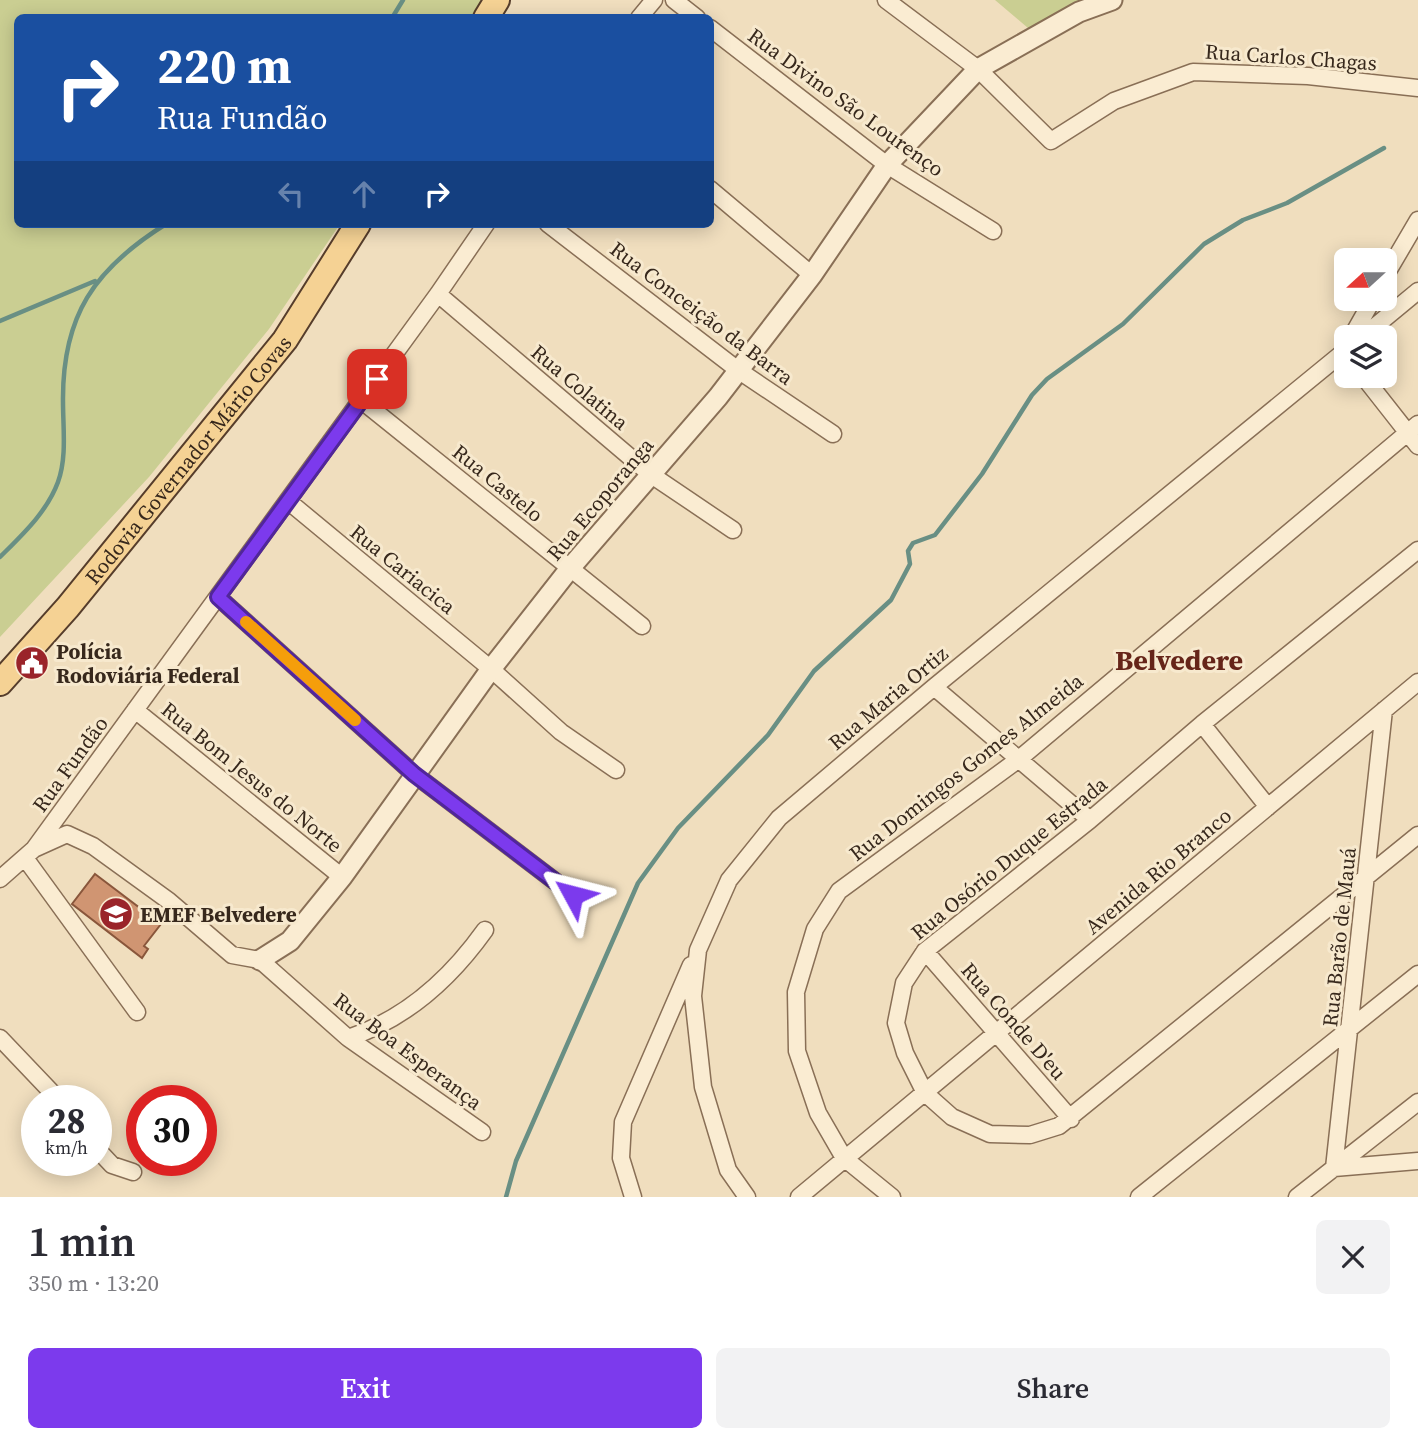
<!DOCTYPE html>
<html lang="en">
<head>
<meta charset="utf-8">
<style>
  :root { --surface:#fff; --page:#f2f2f3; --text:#2b2b33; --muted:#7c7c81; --accent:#7c3aed }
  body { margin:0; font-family:"Source Serif 4",serif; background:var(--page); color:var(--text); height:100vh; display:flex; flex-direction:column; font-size:26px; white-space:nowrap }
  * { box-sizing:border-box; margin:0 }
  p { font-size:23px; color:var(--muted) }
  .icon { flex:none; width:38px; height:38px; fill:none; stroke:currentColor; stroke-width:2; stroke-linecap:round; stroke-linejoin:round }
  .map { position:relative; height:1197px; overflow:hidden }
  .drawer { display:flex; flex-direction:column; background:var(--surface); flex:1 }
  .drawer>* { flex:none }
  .hud { position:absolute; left:14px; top:14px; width:700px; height:214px; border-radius:10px; box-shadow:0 4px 18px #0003; background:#1a4fa0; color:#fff; overflow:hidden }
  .needle { width:46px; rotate:249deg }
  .fabs { position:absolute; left:1334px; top:248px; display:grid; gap:14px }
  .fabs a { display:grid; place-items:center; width:63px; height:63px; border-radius:10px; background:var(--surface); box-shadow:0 4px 18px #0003; font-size:35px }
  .speed { position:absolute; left:21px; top:1085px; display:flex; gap:14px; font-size:35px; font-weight:700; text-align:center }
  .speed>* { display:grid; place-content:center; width:91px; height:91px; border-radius:50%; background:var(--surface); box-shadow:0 4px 18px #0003; line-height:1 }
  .speed small { font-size:18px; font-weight:400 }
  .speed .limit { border:10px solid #d22; background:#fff; color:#111 }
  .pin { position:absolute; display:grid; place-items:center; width:60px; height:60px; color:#fff; margin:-30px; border-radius:14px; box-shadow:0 4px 10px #0006 }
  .me { position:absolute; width:77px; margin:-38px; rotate:308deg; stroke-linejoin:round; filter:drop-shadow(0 0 5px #0008) }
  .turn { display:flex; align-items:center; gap:24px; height:147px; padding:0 28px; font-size:32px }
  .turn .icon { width:91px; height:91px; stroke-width:2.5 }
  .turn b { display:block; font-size:49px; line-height:60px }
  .lanes { display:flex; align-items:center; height:66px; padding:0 28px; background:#0003; justify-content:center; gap:35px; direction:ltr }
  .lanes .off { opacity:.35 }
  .round { display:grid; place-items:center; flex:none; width:74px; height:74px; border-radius:10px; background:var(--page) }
  .headline { display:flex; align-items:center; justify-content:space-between; height:119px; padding:0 28px }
  h1 { font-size:42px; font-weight:600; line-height:52px }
  .primary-button { display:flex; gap:14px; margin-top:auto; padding:14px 28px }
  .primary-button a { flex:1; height:80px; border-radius:10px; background:var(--accent); color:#fff; font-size:28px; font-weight:600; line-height:80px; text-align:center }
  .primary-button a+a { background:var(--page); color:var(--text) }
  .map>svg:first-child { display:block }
</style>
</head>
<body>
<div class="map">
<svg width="1418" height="1197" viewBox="0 0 1418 1197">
  <rect width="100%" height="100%" fill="#f0debe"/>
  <path fill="#cace92" d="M0 0H486L475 18H18V224H340L269 329 149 477 0 637Z
    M995 0H1124L1035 34Z"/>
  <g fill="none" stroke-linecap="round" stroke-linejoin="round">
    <path stroke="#698f84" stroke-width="4.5" d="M392 18 403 0
      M0 321 95 281
      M0 557C22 535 47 512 58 482 67 457 63 428 63 402 62 316 94 269 166 224
      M506 1197 516 1161 638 883 678 828 768 735 814 671 891 600 910 564 908 551 913 543 935 535 982 474 1032 395 1047 379 1123 324 1204 244 1243 220 1287 203 1384 148"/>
  </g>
  <path fill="#d09572" stroke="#89563b" stroke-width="2" d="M95 874 161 924 144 946 148 949 142 958 72 904Z"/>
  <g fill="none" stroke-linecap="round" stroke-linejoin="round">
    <g stroke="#896f56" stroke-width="19">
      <path id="minor" d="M674 0 697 18
        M886 0 978 69 1051 141 1114 101 1193 72 1308 76 1418 88
        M639 18 654 0
        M710 28 887 165 993 231
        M710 189 812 275
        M548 224 738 370 833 434
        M1384 278 1418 220
        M438 294 650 474 733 530
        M1351 338 1373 299
        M1361 338 1418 291
        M1363 376 1418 446
        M361 400 642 626
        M288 501 491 669 561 732 616 770
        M1418 550 1202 724 1090 820 925 951 904 983 896 1023 905 1053 925 1093 952 1117 990 1134 1030 1135 1059 1126 1418 835
        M218 597 414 774 573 895
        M934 687 1090 820
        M135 710 342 877
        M1384 710 1334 1168 1418 1161
        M1202 724 1268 807
        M36 848 67 834 93 846 169 901 232 955 260 960 348 1038 482 1132
        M25 858 137 1012
        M0 879 34 849 438 294 486 224
        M925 951 1071 1119
        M0 1038 60 1101
        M348 1038C406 1019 450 979 485 930
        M96 1148 112 1165 133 1172
        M633 1197 621 1158 623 1122 691 965
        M747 1197 728 1170 703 1087 693 996 698 950 729 880 779 818 934 687 1346 350
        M799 1197 1418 682
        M892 1197 844 1158 818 1113 797 1051 796 992 815 929 839 891 1019 759 1418 424
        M1139 1197 1418 974
        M1297 1197 1418 1102"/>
    </g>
    <g stroke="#896f56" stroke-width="23">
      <path id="tertiary" d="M260 960 290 941 342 877 491 669 571 567 718 397 812 275 887 165 978 69 1079 12 1112 0"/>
    </g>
    <g stroke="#563d2b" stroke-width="28">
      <g id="primary">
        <path d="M486 18 497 0"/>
        <path id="s1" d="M0 683 68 607 285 340 358 224"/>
      </g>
    </g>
    <use href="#minor" stroke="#faecd2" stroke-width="16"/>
    <use href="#tertiary" stroke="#faecd2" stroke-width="19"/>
    <use href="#primary" stroke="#f5d294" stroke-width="24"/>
  </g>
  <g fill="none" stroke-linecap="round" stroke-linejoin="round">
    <g stroke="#51269a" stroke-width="18">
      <path id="route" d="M377 379 218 597 414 774 573 895"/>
    </g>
    <use href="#route" stroke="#7c3aed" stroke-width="12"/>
    <path stroke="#f59e0b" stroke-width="12" d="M246 622 355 720"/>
  </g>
  <defs>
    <g id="civic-disc" transform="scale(1.75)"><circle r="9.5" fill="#9a242a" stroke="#f7e9ce"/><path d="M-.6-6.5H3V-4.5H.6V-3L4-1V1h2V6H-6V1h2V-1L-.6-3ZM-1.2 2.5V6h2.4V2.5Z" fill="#fff"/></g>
    <g id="school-disc" transform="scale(1.75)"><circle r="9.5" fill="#9a242a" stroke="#f7e9ce"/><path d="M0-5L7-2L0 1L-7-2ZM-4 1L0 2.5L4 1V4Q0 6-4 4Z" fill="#fff"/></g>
  </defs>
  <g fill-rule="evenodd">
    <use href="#civic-disc" x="32" y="663"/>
    <use href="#school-disc" x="116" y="914"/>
  </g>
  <g text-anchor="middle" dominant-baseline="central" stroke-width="6" stroke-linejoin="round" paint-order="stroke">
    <g font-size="21" fill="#37281c" stroke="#f7e9ce">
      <text transform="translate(1291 57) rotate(4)">Rua Carlos Chagas</text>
      <text transform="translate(846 102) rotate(36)">Rua Divino São Lourenço</text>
      <text transform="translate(702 313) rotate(37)">Rua Conceição da Barra</text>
      <text transform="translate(580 387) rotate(40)">Rua Colatina</text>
      <text stroke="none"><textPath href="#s1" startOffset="292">Rodovia Governador Mário Covas</textPath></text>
      <text transform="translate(498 483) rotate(39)">Rua Castelo</text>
      <text transform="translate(600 499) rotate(-50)">Rua Ecoporanga</text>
      <text transform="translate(403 569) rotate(39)">Rua Cariacica</text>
      <text transform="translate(888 698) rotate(-40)">Rua Maria Ortiz</text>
      <text transform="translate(70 764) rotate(-54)">Rua Fundão</text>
      <text transform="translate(966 767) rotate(-38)">Rua Domingos Gomes Almeida</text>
      <text transform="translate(252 777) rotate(39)">Rua Bom Jesus do Norte</text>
      <text transform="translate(1009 858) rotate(-39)">Rua Osório Duque Estrada</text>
      <text transform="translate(1158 871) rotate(-40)">Avenida Rio Branco</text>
      <text transform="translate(1339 937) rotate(-84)">Rua Barão de Mauá</text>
      <text transform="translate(1014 1021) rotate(49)">Rua Conde D'eu</text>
      <text transform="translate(408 1051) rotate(37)">Rua Boa Esperança</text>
    </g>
    <g font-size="21" font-weight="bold" fill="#37281c" stroke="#f7e9ce" text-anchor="start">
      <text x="56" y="651">Polícia<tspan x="56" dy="24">Rodoviária Federal</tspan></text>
      <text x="140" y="914">EMEF Belvedere</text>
    </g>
    <g font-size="28" font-weight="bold" fill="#662519" stroke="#f7e9ce">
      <text x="1179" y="660">Belvedere</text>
    </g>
  </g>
</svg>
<div class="fabs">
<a><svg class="needle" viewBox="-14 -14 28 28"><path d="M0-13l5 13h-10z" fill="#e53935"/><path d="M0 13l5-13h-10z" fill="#7c7c81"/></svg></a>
<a><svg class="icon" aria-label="layers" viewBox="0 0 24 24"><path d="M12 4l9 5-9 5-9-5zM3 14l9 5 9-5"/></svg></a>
</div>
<div class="speed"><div>28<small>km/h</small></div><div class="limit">30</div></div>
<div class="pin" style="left:377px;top:379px;background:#d93025"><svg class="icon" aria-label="arrive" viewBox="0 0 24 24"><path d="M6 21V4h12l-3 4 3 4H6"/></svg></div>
<svg class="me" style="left:573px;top:895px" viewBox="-20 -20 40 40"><path d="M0-17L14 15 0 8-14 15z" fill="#7c3aed" stroke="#fff" stroke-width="4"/></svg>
<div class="hud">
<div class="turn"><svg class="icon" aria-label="right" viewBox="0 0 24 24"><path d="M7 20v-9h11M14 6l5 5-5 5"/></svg><div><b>220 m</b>Rua Fundão</div></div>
<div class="lanes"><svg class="icon off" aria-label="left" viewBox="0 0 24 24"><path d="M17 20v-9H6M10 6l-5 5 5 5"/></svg><svg class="icon off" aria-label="ahead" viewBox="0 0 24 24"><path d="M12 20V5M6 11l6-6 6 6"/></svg><svg class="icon" aria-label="right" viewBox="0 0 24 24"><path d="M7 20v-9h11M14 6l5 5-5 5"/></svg></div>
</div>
</div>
<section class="drawer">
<div class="headline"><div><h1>1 min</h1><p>350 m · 13:20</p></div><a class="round"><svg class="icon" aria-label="close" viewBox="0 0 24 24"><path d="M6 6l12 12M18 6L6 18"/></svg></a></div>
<div class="primary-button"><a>Exit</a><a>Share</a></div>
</section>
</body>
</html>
